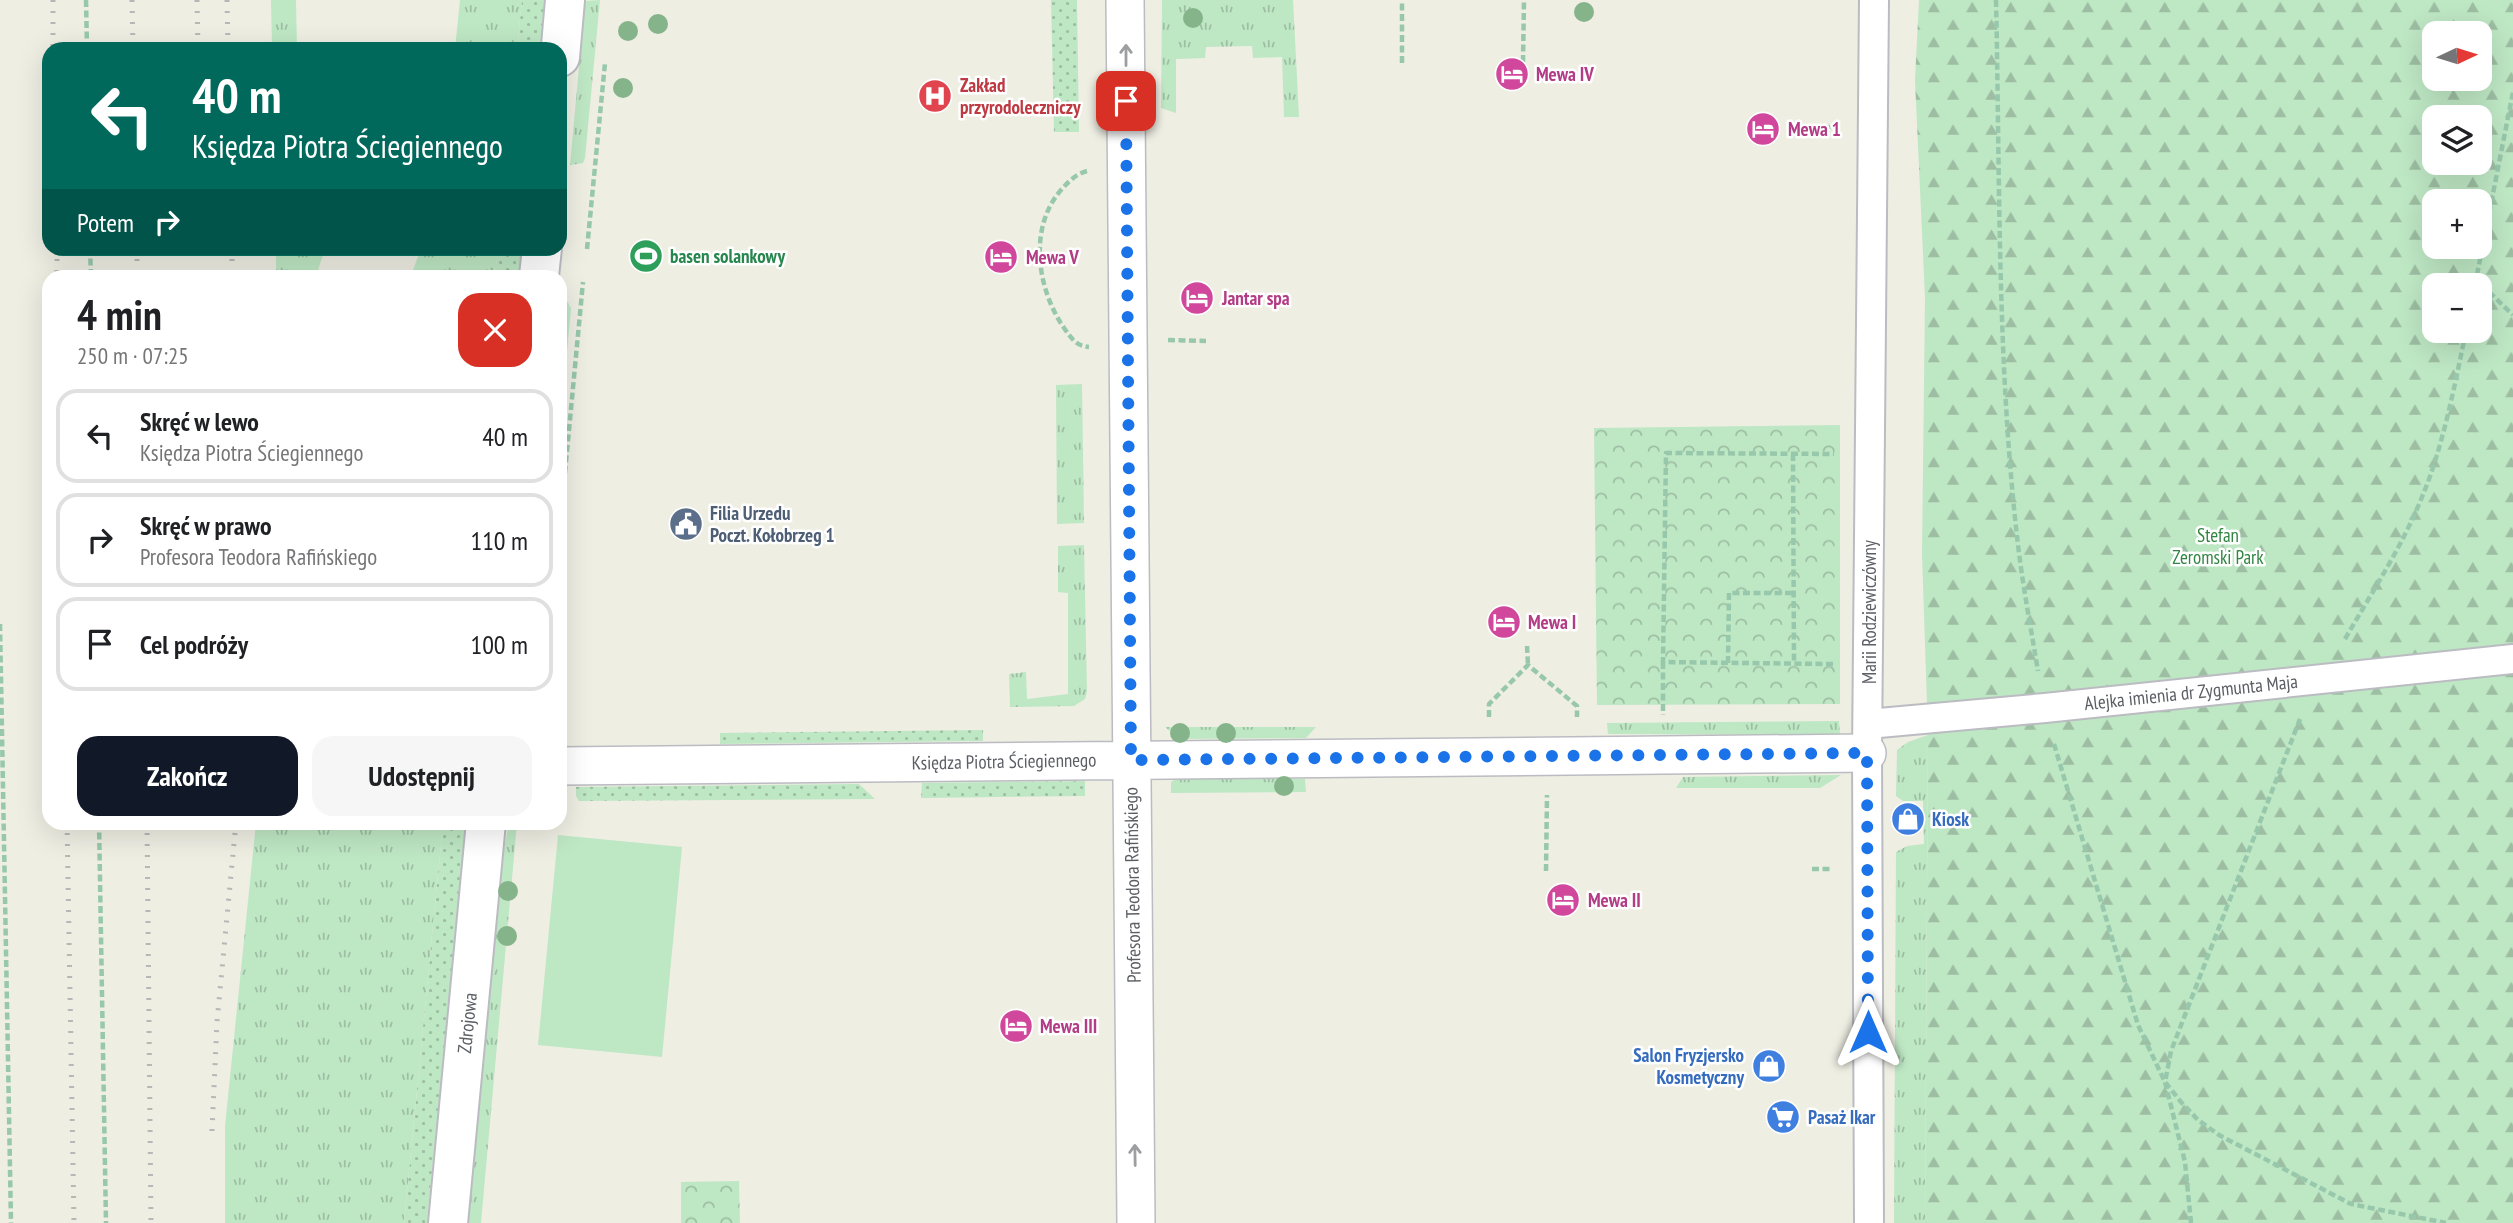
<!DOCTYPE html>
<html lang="pl">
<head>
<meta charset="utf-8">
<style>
  :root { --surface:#fff; --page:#f6f6f6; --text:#202124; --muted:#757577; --line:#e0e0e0; --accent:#111827 }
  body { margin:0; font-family:"PT Sans Narrow",sans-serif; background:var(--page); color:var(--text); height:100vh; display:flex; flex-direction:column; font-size:26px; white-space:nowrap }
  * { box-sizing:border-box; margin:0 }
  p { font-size:23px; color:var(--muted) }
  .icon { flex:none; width:38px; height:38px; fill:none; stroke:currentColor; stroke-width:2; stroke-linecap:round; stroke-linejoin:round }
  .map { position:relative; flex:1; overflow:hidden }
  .sheet { position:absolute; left:42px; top:270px; width:525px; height:560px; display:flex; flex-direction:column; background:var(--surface); border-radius:21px; box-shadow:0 7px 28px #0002 }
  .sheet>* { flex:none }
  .guide { position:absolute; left:42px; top:42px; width:525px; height:214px; border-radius:21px; box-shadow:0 7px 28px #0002; background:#00695c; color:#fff; overflow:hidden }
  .needle { width:46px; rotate:86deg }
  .tools { position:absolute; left:2422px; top:21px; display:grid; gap:14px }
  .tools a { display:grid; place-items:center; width:70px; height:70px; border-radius:14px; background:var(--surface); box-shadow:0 7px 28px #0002; font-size:35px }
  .pin { position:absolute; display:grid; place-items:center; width:60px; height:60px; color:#fff; margin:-30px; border-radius:14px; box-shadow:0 4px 10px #0006 }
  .me { position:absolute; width:77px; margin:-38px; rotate:0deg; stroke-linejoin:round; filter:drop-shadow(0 0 5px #0008) }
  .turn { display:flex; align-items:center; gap:24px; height:147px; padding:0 35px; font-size:32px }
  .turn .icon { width:91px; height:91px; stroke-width:2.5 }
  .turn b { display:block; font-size:49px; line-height:60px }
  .then { display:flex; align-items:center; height:66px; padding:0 35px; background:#0003; gap:14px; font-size:26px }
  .round { display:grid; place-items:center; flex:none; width:74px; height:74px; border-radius:21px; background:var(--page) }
  .summary { display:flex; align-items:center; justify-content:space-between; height:119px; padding:0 35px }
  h1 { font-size:42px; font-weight:700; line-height:52px }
  .cta { display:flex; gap:14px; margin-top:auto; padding:14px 35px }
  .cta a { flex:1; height:80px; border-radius:21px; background:var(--accent); color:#fff; font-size:28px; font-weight:700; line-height:80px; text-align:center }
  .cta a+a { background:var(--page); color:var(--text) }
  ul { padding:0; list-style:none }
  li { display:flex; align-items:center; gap:21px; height:94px; margin:0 14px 10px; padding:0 21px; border:4px solid var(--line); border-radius:21px }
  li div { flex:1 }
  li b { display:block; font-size:26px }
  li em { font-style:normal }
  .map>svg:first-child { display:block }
</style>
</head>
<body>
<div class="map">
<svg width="2513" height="1223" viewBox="0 0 2513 1223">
  <defs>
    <pattern id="grass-tufts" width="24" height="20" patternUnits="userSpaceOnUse" patternTransform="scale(1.75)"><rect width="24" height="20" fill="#bee7c4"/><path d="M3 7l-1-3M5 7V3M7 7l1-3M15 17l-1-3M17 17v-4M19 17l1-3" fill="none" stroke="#9dbea3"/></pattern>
    <pattern id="forest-firs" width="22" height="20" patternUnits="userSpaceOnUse" patternTransform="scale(1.75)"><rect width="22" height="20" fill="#bee7c4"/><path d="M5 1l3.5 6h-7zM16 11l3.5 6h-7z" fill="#9dbea3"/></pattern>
    <pattern id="park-crowns" width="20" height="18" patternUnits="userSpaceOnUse" patternTransform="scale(1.75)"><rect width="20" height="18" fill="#bee7c4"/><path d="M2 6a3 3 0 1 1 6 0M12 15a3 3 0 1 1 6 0" fill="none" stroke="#9dbea3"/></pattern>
    <pattern id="garden-dots" width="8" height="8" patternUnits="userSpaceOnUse" patternTransform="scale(1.75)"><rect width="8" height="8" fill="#bee7c4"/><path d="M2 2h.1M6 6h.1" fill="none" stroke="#9dbea3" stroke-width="1.8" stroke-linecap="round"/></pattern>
  </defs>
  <rect width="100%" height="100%" fill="#eeeee3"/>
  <path fill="url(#grass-tufts)" d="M271 0H296L297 49H272Z
    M460 0H522L517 49H455Z
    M600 0 585 158 583 163 570 165 585 1Z
    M1162 0H1293L1299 117H1284L1282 57 1253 58 1252 46 1206 47 1205 58 1176 59V113L1161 108Z
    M421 248 498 249 495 276H411Z
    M276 249V248L325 249 316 276H276Z
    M560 299 568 302 571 309 560 424Z
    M1082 384 1084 523 1057 524 1056 385Z
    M1084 545 1087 692 1085 699 1074 706 1010 707 1009 674 1026 672 1027 699 1068 694V593L1058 592V546Z
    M1839 721 1840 735 1608 734 1607 723Z
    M1165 727H1316L1306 738 1180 739Z
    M1928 735 1925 1223H1894L1896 852 1907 846 1924 844 1923 801H1903L1896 796 1897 750 1908 742Z
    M1841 775 1820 788H1676L1683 777Z
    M1176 779H1305L1306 792 1171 793V782Z
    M256 823H443L404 1223H225V1126Z
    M509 823H517L481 1223H468L504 849Z"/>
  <path fill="url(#forest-firs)" fill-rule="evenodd" d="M1919 0H2513V1223H1925L1928 735 1922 554 1925 298 1915 80ZM2434 33H2480V79H2434ZM2434 117H2480V163H2434ZM2434 201H2480V247H2434ZM2434 285H2480V331H2434Z"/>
  <path fill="url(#park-crowns)" d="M1840 425V704L1597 705 1594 428Z
    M739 1181 740 1223H681V1182Z"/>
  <path fill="url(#garden-dots)" d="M522 0H545L540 49H517Z
    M1051 0H1077L1079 132H1054Z
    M498 249H521L519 276H495Z
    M983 730V741L720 744V733Z
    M1085 781V796L921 798 922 783Z
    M859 784 875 799 579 801 576 796V787Z
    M443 823H466L427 1223H404Z"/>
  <path fill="#bee7c4" d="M558 835 682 847 662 1057 538 1045Z"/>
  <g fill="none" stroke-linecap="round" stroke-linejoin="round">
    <g stroke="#bbbcc2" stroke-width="32">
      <path id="pedestrian" d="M1868 724 2045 708 2513 659
        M1869 1223 1867 753 1874 0"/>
    </g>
    <g stroke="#bbbcc2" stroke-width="40">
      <path id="minor" d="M1125 0 1136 1223
        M560 766 1867 753"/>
    </g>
    <g stroke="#bbbcc2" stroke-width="42">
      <path id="tertiary" d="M560 57 565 0
        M539 276 542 248
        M448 1223 486 822"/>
    </g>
    <path stroke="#97c8ac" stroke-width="4.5" stroke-dasharray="7 3.5" stroke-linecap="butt" d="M86 0 87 49
      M1996 0C2000 180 1997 366 2018 545 2023 587 2031 629 2038 671
      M1523 62 1524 0
      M1402 63V0
      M1813 127H1837
      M1087 171C1076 174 1069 181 1061 190 1028 228 1037 289 1064 328 1072 339 1076 346 1089 347
      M90 248 91 276
      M587 249 605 63
      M2475 285 2513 92
      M2480 287 2489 292 2513 315
      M1168 340 1206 341
      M1793 454 1794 664
      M560 525 583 282
      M0 624 11 1223
      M2345 639C2372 592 2402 547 2422 497 2443 447 2455 384 2466 331
      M1527 646 1528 665
      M1663 662V715
      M1728 663 1729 593H1794
      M1833 664 1663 662 1666 453 1834 454
      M1489 717V704L1528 665 1577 706V717
      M2054 744 2138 1025 2165 1082 2181 1102 2198 1120 2219 1135 2351 1204 2446 1223
      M99 822 106 1223
      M1812 869H1832
      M1546 871 1547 795
      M2191 1223 2185 1162 2165 1082 2171 1051 2300 719"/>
    <use href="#pedestrian" stroke="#fff" stroke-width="28"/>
    <use href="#minor" stroke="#fff" stroke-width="37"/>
    <use href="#tertiary" stroke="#fff" stroke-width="38"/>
    <path stroke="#b6b7b7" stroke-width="5" stroke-dasharray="2 9" stroke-linecap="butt" d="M53 0V49
      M132 0 133 49
      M197 0 198 49
      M227 0 228 49
      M57 248V276
      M137 248V276
      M232 248V276
      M67 822 74 1223
      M147 822 151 1223
      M212 1131 217 1022 236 822"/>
  </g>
  <g fill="#86b48a">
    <circle cx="1584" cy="12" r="10"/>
    <circle cx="1193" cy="18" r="10"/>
    <circle cx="658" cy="24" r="10"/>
    <circle cx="628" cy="31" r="10"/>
    <circle cx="623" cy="88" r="10"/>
    <circle cx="1180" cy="733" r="10"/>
    <circle cx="1226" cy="733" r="10"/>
    <circle cx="1284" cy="786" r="10"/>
    <circle cx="508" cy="891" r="10"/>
    <circle cx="507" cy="936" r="10"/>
  </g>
  <defs><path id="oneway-shaft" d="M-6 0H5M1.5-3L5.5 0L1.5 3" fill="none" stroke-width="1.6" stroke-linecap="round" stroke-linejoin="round" transform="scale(1.75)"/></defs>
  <g stroke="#9d9ea2">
    <use href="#oneway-shaft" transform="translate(1126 55) rotate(-90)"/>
    <use href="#oneway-shaft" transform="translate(1135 1155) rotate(-91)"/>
  </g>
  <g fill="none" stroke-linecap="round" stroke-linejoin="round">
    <path stroke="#1a73e8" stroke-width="12" stroke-dasharray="0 21.6" d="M1126 101 1131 760 1867 753 1868 1032"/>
  </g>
  <defs>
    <g id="hotel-disc" transform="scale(1.75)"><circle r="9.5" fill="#d1479c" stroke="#fff"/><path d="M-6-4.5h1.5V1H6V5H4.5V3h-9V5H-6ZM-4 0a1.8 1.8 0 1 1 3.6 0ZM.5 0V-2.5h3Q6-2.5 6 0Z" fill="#fff"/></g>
    <g id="hospital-disc" transform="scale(1.75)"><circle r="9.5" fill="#e0444e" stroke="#fff"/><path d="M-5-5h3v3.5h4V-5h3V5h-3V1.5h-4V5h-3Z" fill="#fff"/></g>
    <g id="stadium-disc" transform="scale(1.75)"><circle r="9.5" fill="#2e9e5b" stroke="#fff"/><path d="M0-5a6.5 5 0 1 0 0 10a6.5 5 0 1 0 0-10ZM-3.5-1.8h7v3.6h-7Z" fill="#fff"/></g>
    <g id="civic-disc" transform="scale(1.75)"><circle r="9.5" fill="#5c6f8a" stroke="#fff"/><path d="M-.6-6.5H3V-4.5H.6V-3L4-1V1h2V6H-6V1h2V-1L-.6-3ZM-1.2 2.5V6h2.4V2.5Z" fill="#fff"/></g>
    <g id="shop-disc" transform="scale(1.75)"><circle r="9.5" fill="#3f7fe0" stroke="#fff"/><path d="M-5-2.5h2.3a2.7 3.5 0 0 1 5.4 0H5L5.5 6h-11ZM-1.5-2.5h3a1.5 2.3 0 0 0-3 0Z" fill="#fff"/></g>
    <g id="supermarket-disc" transform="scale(1.75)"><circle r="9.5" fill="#3f7fe0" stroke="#fff"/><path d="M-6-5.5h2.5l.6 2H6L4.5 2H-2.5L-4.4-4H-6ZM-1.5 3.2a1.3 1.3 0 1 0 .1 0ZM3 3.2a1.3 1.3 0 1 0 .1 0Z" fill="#fff"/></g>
  </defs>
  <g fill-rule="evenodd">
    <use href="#hotel-disc" x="1512" y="74"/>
    <use href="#hospital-disc" x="935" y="96"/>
    <use href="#hotel-disc" x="1763" y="129"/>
    <use href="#stadium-disc" x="646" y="256"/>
    <use href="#hotel-disc" x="1001" y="257"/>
    <use href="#hotel-disc" x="1197" y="298"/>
    <use href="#civic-disc" x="686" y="524"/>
    <use href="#hotel-disc" x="1504" y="622"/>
    <use href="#shop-disc" x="1908" y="819"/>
    <use href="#hotel-disc" x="1563" y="900"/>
    <use href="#hotel-disc" x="1016" y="1026"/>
    <use href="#shop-disc" x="1769" y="1066"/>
    <use href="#supermarket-disc" x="1783" y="1117"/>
  </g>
  <g text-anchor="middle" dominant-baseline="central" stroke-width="5" stroke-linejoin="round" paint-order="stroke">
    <g font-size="19" font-weight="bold" fill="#b23c85" stroke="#fff" text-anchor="start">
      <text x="1536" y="74">Mewa IV</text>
      <text x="1788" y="129">Mewa 1</text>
      <text x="1026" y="257">Mewa V</text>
      <text x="1222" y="298">Jantar spa</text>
      <text x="1528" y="622">Mewa I</text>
      <text x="1588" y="900">Mewa II</text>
      <text x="1040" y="1026">Mewa III</text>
    </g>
    <g font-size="19" font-weight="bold" fill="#be3a42" stroke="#fff" text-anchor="start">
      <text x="960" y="85">Zakład<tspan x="960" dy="22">przyrodoleczniczy</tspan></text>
    </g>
    <g font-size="19" font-weight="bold" fill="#27864d" stroke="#fff" text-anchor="start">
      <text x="670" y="256">basen solankowy</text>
    </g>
    <g font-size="19" font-weight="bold" fill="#4e5e75" stroke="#fff" text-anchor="start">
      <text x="710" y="513">Filia Urzedu<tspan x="710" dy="22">Poczt. Kołobrzeg 1</tspan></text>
    </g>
    <g font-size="19" fill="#318542" stroke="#fff">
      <text x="2218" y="535">Stefan<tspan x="2218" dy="22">Zeromski Park</tspan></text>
    </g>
    <g font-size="19" fill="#5b5e64" stroke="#fff">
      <text transform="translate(1869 612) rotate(-90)">Marii Rodziewiczówny</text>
      <text transform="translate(2191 692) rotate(-6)">Alejka imienia dr Zygmunta Maja</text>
      <text transform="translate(1004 761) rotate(-1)">Księdza Piotra Ściegiennego</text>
      <text transform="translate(1132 885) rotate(-91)">Profesora Teodora Rafińskiego</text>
      <text transform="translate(467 1023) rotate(-84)">Zdrojowa</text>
    </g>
    <g font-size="19" font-weight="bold" fill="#366cbe" stroke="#fff" text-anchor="start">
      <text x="1932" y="819">Kiosk</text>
      <text x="1744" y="1055" text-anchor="end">Salon Fryzjersko<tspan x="1744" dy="22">Kosmetyczny</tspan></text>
      <text x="1808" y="1117">Pasaż Ikar</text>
    </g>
  </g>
</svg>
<div class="tools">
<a><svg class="needle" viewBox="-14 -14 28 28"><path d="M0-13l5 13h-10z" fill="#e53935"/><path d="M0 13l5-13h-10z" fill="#757577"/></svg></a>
<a><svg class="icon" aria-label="layers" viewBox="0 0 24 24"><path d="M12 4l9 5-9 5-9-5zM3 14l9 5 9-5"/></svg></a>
<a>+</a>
<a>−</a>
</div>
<div class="pin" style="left:1126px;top:101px;background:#d93025"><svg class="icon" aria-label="arrive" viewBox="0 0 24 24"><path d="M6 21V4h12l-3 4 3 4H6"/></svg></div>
<svg class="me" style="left:1868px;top:1032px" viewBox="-20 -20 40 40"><path d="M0-17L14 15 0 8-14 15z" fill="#1a73e8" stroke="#fff" stroke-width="4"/></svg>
<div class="guide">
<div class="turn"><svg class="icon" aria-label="left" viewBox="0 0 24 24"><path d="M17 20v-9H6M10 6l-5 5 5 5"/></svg><div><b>40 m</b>Księdza Piotra Ściegiennego</div></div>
<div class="then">Potem<svg class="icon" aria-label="right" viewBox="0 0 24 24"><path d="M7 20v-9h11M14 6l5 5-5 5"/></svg></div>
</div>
<section class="sheet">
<div class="summary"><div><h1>4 min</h1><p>250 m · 07:25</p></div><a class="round" style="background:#d93025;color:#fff"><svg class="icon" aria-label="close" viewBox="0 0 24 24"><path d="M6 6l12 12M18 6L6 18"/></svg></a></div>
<ul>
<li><svg class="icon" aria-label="left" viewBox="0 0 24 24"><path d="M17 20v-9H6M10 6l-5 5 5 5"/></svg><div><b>Skręć w lewo</b><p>Księdza Piotra Ściegiennego</p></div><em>40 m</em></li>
<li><svg class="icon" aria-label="right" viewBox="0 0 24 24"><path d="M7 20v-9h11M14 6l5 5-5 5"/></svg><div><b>Skręć w prawo</b><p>Profesora Teodora Rafińskiego</p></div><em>110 m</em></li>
<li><svg class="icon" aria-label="arrive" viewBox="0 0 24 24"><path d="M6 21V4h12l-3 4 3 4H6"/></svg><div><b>Cel podróży</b></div><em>100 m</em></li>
</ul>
<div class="cta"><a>Zakończ</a><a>Udostępnij</a></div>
</section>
</div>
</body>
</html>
